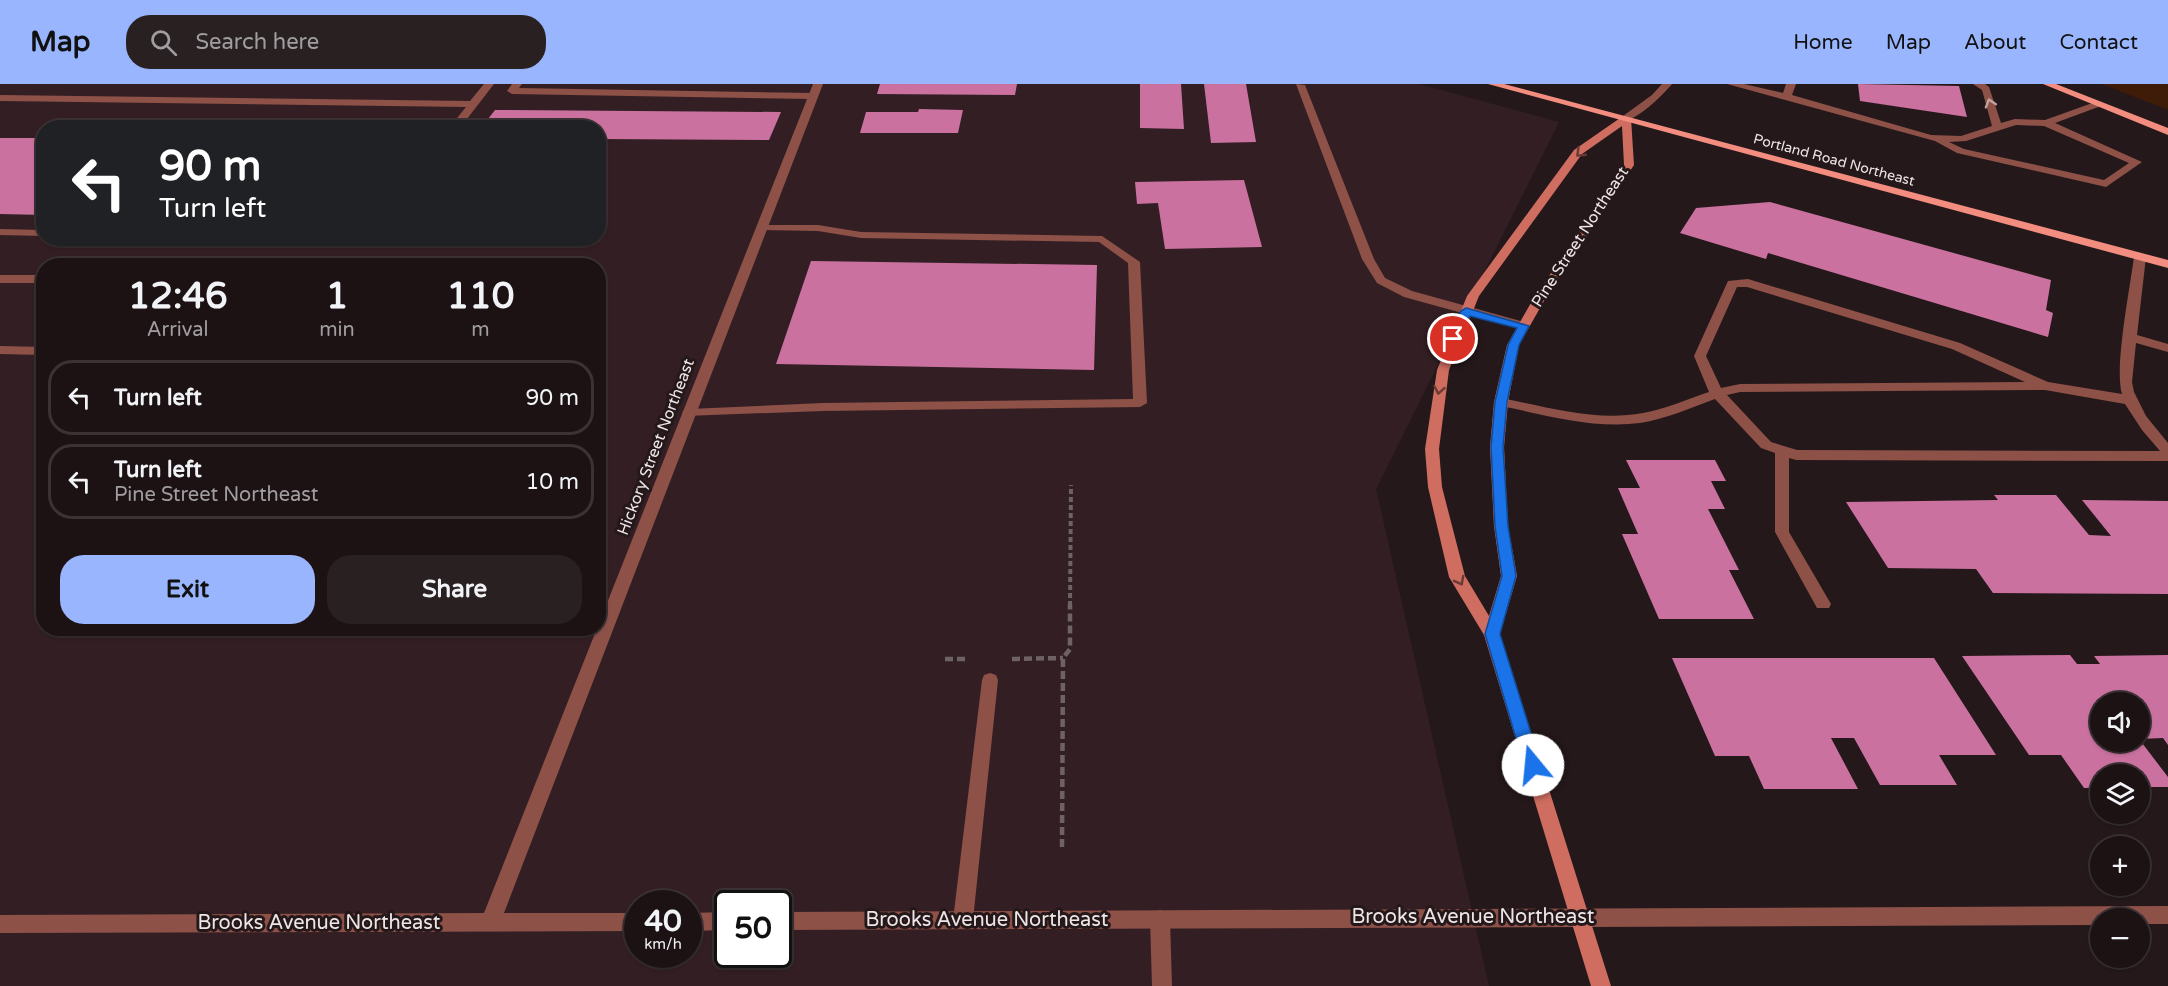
<!DOCTYPE html>
<html lang="en">
<head>
<meta charset="utf-8">
<style>
  :root { --surface:#1c1214; --page:#292022; --text:#f1f3f6; --muted:#a09ea0; --line:#3a3234; --accent:#99b5fd }
  body { margin:0; font-family:"Varela Round",sans-serif; background:var(--page); color:var(--text); height:100vh; display:flex; flex-direction:column; font-size:22px; white-space:nowrap }
  * { box-sizing:border-box; margin:0 }
  p { font-size:20px; color:var(--muted) }
  .icon { flex:none; width:33px; height:33px; fill:none; stroke:currentColor; stroke-width:2; stroke-linecap:round; stroke-linejoin:round }
  .map { position:relative; flex:1; overflow:hidden }
  .details { position:absolute; left:36px; top:174px; width:570px; height:378px; display:flex; flex-direction:column; background:var(--surface); border-radius:24px; box-shadow:0 2px 4px #0004,0 0 0 2px var(--line) }
  .details>* { flex:none }
  .banner { position:absolute; left:36px; top:36px; width:570px; height:126px; border-radius:24px; box-shadow:0 2px 4px #0004,0 0 0 2px var(--line); background:#202124; color:#fff; overflow:hidden }
  .fabs { position:absolute; left:2090px; top:608px; display:grid; gap:12px }
  .fabs a { display:grid; place-items:center; width:60px; height:60px; border-radius:50%; background:var(--surface); box-shadow:0 2px 4px #0004,0 0 0 2px var(--line); font-size:30px }
  .speed { position:absolute; left:624px; top:806px; display:flex; gap:12px; font-size:30px; font-weight:700; text-align:center }
  .speed>* { display:grid; place-content:center; width:78px; height:78px; border-radius:50%; background:var(--surface); box-shadow:0 2px 4px #0004,0 0 0 2px var(--line); line-height:1 }
  .speed small { font-size:15px; font-weight:400 }
  .speed .limit { border:3px solid #111; border-radius:9px; background:#fff; color:#111 }
  .pin { position:absolute; display:grid; place-items:center; width:51px; height:51px; color:#fff; margin:-26px; border:3px solid #fff; border-radius:50%; box-shadow:0 2px 6px #0007 }
  .me { position:absolute; width:66px; margin:-33px; rotate:343deg; stroke-linejoin:round; filter:drop-shadow(0 0 4px #0008) }
  .turn { display:flex; align-items:center; gap:21px; height:126px; padding:0 24px; font-size:27px }
  .turn .icon { width:78px; height:78px; stroke-width:2.5 }
  .turn b { display:block; font-size:42px; line-height:51px }
  .eta { display:flex; justify-content:space-evenly; align-items:center; height:102px; text-align:center }
  .eta b { font-size:36px; font-weight:700; line-height:42px }
  .primary-button { display:flex; gap:12px; margin-top:auto; padding:12px 24px }
  .primary-button a { flex:1; height:69px; border-radius:24px; background:var(--accent); color:#111; font-size:24px; font-weight:700; line-height:69px; text-align:center }
  .primary-button a+a { background:var(--page); color:var(--text) }
  ul { padding:0; list-style:none }
  li { display:flex; align-items:center; gap:18px; height:75px; margin:0 12px 9px; padding:0 12px; border:3px solid var(--line); border-radius:24px }
  li div { flex:1 }
  li b { display:block; font-size:22px }
  li em { font-style:normal }
  header { display:flex; align-items:center; gap:36px; box-sizing:border-box; height:84px; padding:0 30px; background:var(--accent); color:#111 }
  header strong { font-size:28px }
  nav { display:flex; gap:33px; margin-inline-start:auto; font-size:21px }
  .search { width:420px; height:54px; background:var(--page); display:flex; align-items:center; gap:15px; box-sizing:border-box; padding:0 21px; border-radius:24px; color:var(--muted); font-size:22px }
  .map>svg:first-child { display:block }
</style>
</head>
<body>
<header>
<strong>Map</strong>
<div class="search"><svg class="icon" aria-label="search" viewBox="0 0 24 24"><circle cx="10" cy="10" r="6"/><path d="M15 15l6 6"/></svg>Search here</div>
<nav><a>Home</a><a>Map</a><a>About</a><a>Contact</a></nav>
</header>
<div class="map">
<svg width="2168" height="902" viewBox="0 0 2168 902">
  <rect width="100%" height="100%" fill="#25181a"/>
  <path fill="#331f23" fill-rule="evenodd" d="M0 0H1419L1559 38 1376 405 1489 902H0ZM44 44H598V154H44ZM44 182H598V544H44ZM638 819H688V870H638ZM728 819H778V870H728Z"/>
  <path fill="#3f1c07" d="M2102 0H2168V26Z"/>
  <path fill="#ca71a0" d="M880 0H1017L1015 11 877 10Z
    M1140 0H1181L1184 45 1140 44Z
    M1204 0H1246L1256 58 1211 59Z
    M1858 0 1959 2 1967 33 1860 17Z
    M919 25 963 26 958 49H860L866 28H918Z
    M495 26 781 28 769 56 598 55V44H481Z
    M0 54H44V131L0 130Z
    M1244 96 1262 163 1165 165 1158 119 1137 120 1135 98Z
    M1770 118 2051 196 2046 226 2053 229 2048 253 1768 169 1766 175 1680 149 1696 124Z
    M811 177 1097 181 1094 286 776 280Z
    M1626 376H1715L1726 397H1711L1725 425H1708L1739 486H1729L1754 535H1659L1622 450H1638L1618 404H1640Z
    M1994 411H2056L2089 451 2111 452 2082 416 2168 417V510L1993 509 1976 485 1888 484 1846 418 1998 416Z
    M2070 571 2077 580H2100L2094 572 2168 571V661L2163 654 2139 655V618H2100V657H2139V655L2168 693V703H2139V690H2100V704H2084L2061 671H2029L1962 572Z
    M1672 574H1934L1996 671H1939L1957 701H1880L1854 654H1831L1858 705H1764L1749 672H1715Z"/>
  <g fill="none" stroke-linecap="round" stroke-linejoin="round">
    <path stroke="#6e6264" stroke-width="4" stroke-dasharray="5 3" stroke-linecap="butt" d="M1070 522 1071 401"/>
    <path stroke="#6e6264" stroke-width="4.5" stroke-dasharray="8 4" stroke-linecap="butt" d="M945 575H968
      M1012 575 1063 574
      M1062 763 1063 574 1070 565V520"/>
    <path fill="#8d5148" fill-rule="evenodd" d="M484 0H494L460 44H449L466 23 0 17V11L470 17Z
      M512 0H522L519 4 813 9 818 12 813 15 512 10 507 7Z
      M1296 0 1305 1 1374 175 1385 194 1412 207 1528 239V245H1520L1404 213 1377 199 1362 175Z
      M1727 0H1744L1783 9 1786 0H1796L1792 11 1931 51 1961 52 1992 42 1982 6 1973 0H1985L1989 3 2001 39 2015 35 2045 36 2098 17 2103 20 2101 22 2055 39 2142 78 2106 103 1957 69 1935 57ZM2016 41 2044 42 2129 79 2104 96 1964 65 1949 58 1966 57Z
      M761 141H818L861 148 1102 152 1140 178 1147 319 1140 323 823 327 684 332 682 329 684 326 689 325 823 319 1133 315 1128 179 1099 158 861 154 818 147 757 146V142Z
      M0 145 44 146V152L0 151Z
      M2140 170 2146 173 2137 251 2168 260V268L2136 259 2132 298 2134 308 2146 332 2168 359V377L1796 376 1789 374V448L1831 520 1829 524H1817L1775 448V369L1761 364 1715 315C1690 324 1666 335 1640 339 1593 345 1546 331 1501 322L1494 318 1501 314C1547 323 1596 338 1643 329 1666 325 1687 315 1709 308L1694 272 1728 197 1748 195 1960 259 2048 298 2122 310C2114 285 2130 204 2134 173ZM1737 203H1747L1952 265 2025 298 1740 300 1721 304 1706 272ZM2045 306 2125 320 2142 346 2160 367 1797 366 1771 358 1727 311 1740 308Z
      M0 191H44V199H0Z
      M0 262 44 263V271L0 270Z
      M990 589 996 591 998 596 973 836 970 843 963 845 956 843 953 836 982 596 984 591Z
      M1160 826 1167 828 1170 835 1172 902H1152L1150 835 1153 828Z"/>
    <path fill="#8d5148" fill-rule="evenodd" d="M813 0H823L504 829H638V847L0 849V831L484 829Z
      M1662 0H1672C1663 11 1636 38 1623 36V32L1652 11Z
      M2168 822V840H2139V834H2100V841L778 846V828Z
      M728 828V846L688 847V829Z"/>
    <path fill="#ce6d60" fill-rule="evenodd" d="M1623 32 1631 34 1634 81 1544 217 1519 261 1508 318 1504 363 1508 442 1517 492 1500 550 1611 902H1591L1484 551 1449 493 1428 403 1425 365 1437 286 1467 212 1574 66ZM1622 42 1624 81 1532 217 1507 261 1494 318 1490 363 1494 442 1501 492 1489 532 1465 492 1442 403 1439 365 1449 286 1479 212 1582 70Z"/>
    <path fill="#f28d7f" fill-rule="evenodd" d="M1488 0H1504L2168 176V184Z
      M2043 0H2056L2168 44V51Z"/>
  </g>
  <defs><path id="oneway-chevron" d="M-2-3.5L2.5 0L-2 3.5" fill="none" stroke-width="1.6" stroke-linecap="round" stroke-linejoin="round" transform="scale(1.5)"/></defs>
  <use stroke="#c2a29f" href="#oneway-chevron" transform="translate(1990 19) rotate(-107)"/>
  <g stroke="#693a36">
    <use href="#oneway-chevron" transform="translate(1580 69) rotate(136)"/>
    <use href="#oneway-chevron" transform="translate(1439 306) rotate(100)"/>
    <use href="#oneway-chevron" transform="translate(1460 497) rotate(62)"/>
  </g>
  <path fill="#1a73e8" stroke="#114b97" stroke-width="1.5" d="M1466 224 1529 242 1519 261 1507 318 1503 363 1508 442 1516 492 1500 550 1541 681 1538 686H1527L1524 681 1485 550 1502 492 1495 442 1491 363 1495 318 1508 261 1517 244 1470 232 1457 257H1449L1447 255 1461 227Z"/>
  <g text-anchor="middle" dominant-baseline="central" stroke-width="6" stroke-linejoin="round" paint-order="stroke">
    <g font-size="14" fill="#eee5e6" stroke="#25181a">
      <text transform="translate(1834 76) rotate(15)">Portland Road Northeast</text>
    </g>
    <g font-size="16" fill="#eee5e6" stroke="#25181a">
      <text transform="translate(1580 153) rotate(-57)">Pine Street Northeast</text>
      <text transform="translate(656 363) rotate(-69)">Hickory Street Northeast</text>
    </g>
    <g font-size="20" fill="#eee5e6" stroke="#25181a">
      <text x="1473" y="833">Brooks Avenue Northeast</text>
      <text x="987" y="836">Brooks Avenue Northeast</text>
      <text x="319" y="839">Brooks Avenue Northeast</text>
    </g>
  </g>
</svg>
<div class="fabs">
<a><svg class="icon" aria-label="sound" viewBox="0 0 24 24"><path d="M4 9h4l5-4v14l-5-4H4zM17 9q2 3 0 6"/></svg></a>
<a><svg class="icon" aria-label="layers" viewBox="0 0 24 24"><path d="M12 4l9 5-9 5-9-5zM3 14l9 5 9-5"/></svg></a>
<a>+</a>
<a>−</a>
</div>
<div class="speed"><div>40<small>km/h</small></div><div class="limit">50</div></div>
<div class="pin" style="left:1453px;top:255px;background:#d93025"><svg class="icon" aria-label="arrive" viewBox="0 0 24 24"><path d="M6 21V4h12l-3 4 3 4H6"/></svg></div>
<svg class="me" style="left:1533px;top:681px" viewBox="-20 -20 40 40"><circle r="19" fill="#fff"/><path d="M0-13L10 11 0 6-10 11z" fill="#1a73e8"/></svg>
<div class="banner">
<div class="turn"><svg class="icon" aria-label="left" viewBox="0 0 24 24"><path d="M17 20v-9H6M10 6l-5 5 5 5"/></svg><div><b>90 m</b>Turn left</div></div>
</div>
<section class="details">
<div class="eta">
<div><b>12:46</b><p>Arrival</p></div>
<div><b>1</b><p>min</p></div>
<div><b>110</b><p>m</p></div>
</div>
<ul>
<li><svg class="icon" aria-label="left" viewBox="0 0 24 24"><path d="M17 20v-9H6M10 6l-5 5 5 5"/></svg><div><b>Turn left</b></div><em>90 m</em></li>
<li><svg class="icon" aria-label="left" viewBox="0 0 24 24"><path d="M17 20v-9H6M10 6l-5 5 5 5"/></svg><div><b>Turn left</b><p>Pine Street Northeast</p></div><em>10 m</em></li>
</ul>
<div class="primary-button"><a>Exit</a><a>Share</a></div>
</section>
</div>
</body>
</html>
